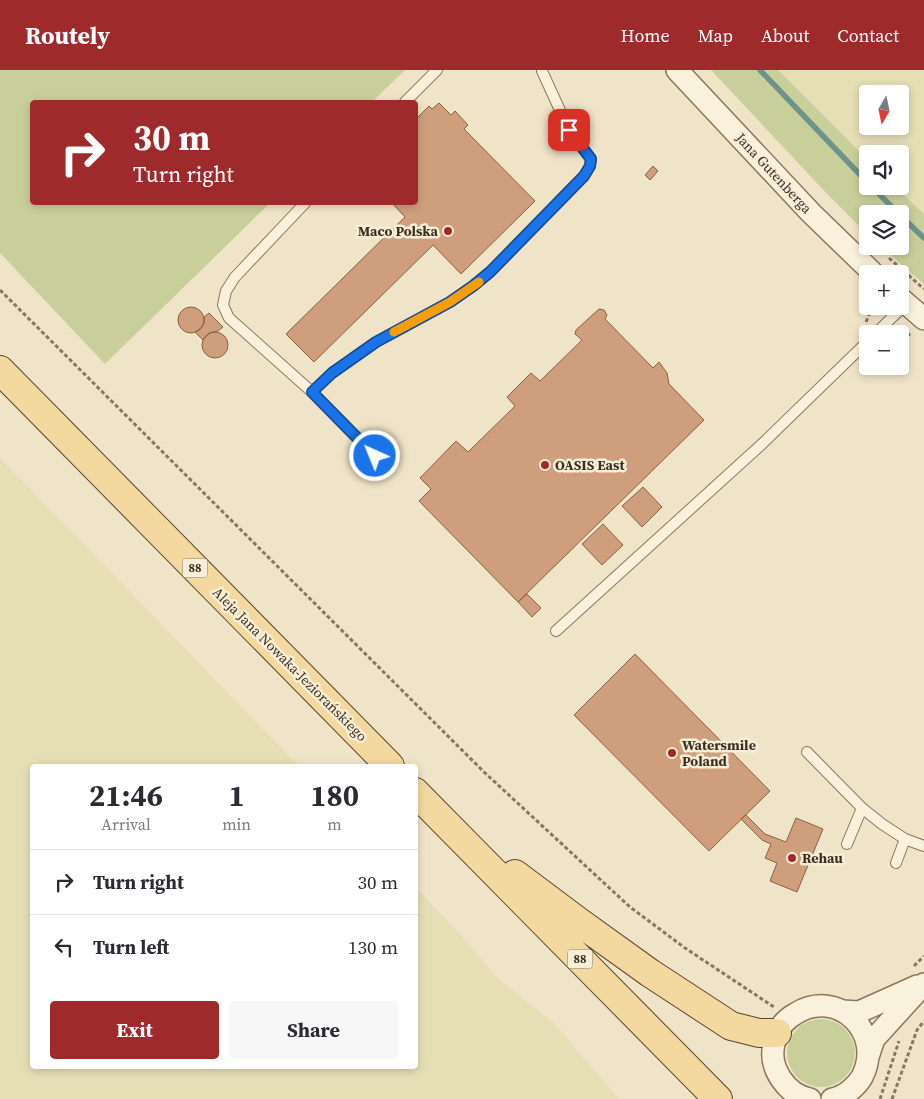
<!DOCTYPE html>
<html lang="en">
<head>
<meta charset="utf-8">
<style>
  :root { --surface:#fff; --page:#f7f7f7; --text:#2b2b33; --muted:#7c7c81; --line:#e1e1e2; --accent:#9e2a2b }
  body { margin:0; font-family:"Source Serif 4",serif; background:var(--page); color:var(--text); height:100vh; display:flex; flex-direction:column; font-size:19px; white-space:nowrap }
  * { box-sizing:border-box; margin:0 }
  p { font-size:16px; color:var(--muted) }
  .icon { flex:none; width:28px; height:28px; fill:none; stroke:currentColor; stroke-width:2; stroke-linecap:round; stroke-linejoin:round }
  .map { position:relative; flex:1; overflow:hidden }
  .details { position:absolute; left:30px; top:694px; width:388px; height:305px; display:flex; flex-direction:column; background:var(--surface); border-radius:5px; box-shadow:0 2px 8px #0003 }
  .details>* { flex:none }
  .hud { position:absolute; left:30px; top:30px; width:388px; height:105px; border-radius:5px; box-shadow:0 2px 8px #0003; background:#9e2a2b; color:#fff; overflow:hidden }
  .needle { width:32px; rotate:189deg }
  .controls { position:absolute; left:859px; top:15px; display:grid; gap:10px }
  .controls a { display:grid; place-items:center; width:50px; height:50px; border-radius:5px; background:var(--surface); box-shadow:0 2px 8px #0003; font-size:25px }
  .pin { position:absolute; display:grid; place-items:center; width:42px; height:42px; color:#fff; margin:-21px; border-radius:10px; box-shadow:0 2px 8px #0006 }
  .me { position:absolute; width:55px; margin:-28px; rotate:316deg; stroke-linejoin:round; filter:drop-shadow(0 0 4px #0008) }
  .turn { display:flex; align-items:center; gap:18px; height:105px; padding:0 20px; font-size:22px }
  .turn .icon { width:65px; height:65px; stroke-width:2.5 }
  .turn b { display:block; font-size:35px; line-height:42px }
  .eta { display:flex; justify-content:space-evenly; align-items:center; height:85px; text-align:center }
  .eta b { font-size:30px; font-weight:700; line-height:35px }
  .primary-button { display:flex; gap:10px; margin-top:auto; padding:10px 20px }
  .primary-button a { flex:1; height:58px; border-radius:5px; background:var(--accent); color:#fff; font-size:20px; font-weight:700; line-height:58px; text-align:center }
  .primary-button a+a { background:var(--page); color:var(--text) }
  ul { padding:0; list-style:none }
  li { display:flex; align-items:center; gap:15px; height:65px; padding:0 20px; border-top:1px solid var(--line) }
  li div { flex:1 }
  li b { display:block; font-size:19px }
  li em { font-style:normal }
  header { display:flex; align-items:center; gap:30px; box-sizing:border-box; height:70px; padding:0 25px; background:var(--accent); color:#fff }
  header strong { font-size:24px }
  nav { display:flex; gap:28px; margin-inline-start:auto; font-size:18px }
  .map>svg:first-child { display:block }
</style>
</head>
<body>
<header>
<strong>Routely</strong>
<nav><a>Home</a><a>Map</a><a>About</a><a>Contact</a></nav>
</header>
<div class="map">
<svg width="924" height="1029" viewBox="0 0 924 1029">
  <rect width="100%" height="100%" fill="#f0e4c8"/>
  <path fill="#e6deb5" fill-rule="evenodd" d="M778 0H924V144L895 116H900V84H868L867 89ZM868 24H900V56H868Z
    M0 388 299 696H32V996H415V817L457 860 496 907 554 953 619 1029H0Z"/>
  <path fill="#c9cf9b" d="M0 0H405L372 32H32V132L270 133 105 294 0 183Z
    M711 0H778L867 89 868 116H895L924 144V214L880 176H900V144H868L867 164 829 126Z
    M787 983a34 34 0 1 1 68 0a34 34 0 1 1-68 0Z"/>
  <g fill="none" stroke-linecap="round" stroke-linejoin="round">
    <path stroke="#6f938a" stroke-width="5.5" d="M760 0 868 113
      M871 116 899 144
      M900 145 924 168"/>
  </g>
  <path fill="#cf9f7d" stroke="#8d5f41" d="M439 33 451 45 455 41 468 55 464 59 535 131 461 204 433 175 314 292 286 264 405 147 391 132H415V50L429 36 432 39Z
    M653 96 658 101 650 110 645 105Z
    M178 250a13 13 0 1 1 26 0a13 13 0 1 1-26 0Z
    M599 239 604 240 607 245 605 249 653 298 659 292 667 303 669 314 704 350 518 532 419 431 431 419 420 408 456 371 468 382 515 336 507 327 531 303 540 311 582 270 575 264 576 260Z
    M209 243 223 257 218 261 209 263 203 270 195 262 201 258 204 253V247Z
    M202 275a13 13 0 1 1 26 0a13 13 0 1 1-26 0Z
    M643 417 662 437 642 457 622 436Z
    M603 454 623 475 602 495 582 474Z
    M527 524 541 538 532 547 518 532Z
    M635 584 770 721 709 781 574 645Z
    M746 745 765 764 786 772 796 748 823 759 797 822 770 811 777 793 765 788 771 774 762 770 741 749Z"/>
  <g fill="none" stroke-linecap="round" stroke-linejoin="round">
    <g stroke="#8d765c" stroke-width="12">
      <path id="service" d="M405 32 437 0
        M306 132 235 207 226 221 223 235 229 248 312 322 375 386
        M875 264 906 234
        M312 322 332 303 376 272 450 232 473 216 490 202 584 106 590 96 591 89 569 60 542 1
        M556 561 762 374 868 271
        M807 682 862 738 882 754 905 769 924 776
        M847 774 862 738
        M896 793 905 769"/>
    </g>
    <g stroke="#8d765c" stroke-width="24">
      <path id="minor" d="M677 0 811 143 874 204
        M900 228 924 249
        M843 941 859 942 917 916
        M868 987 874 969 924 914
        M810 1029C787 1025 768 998 774 974 775 971 776 967 777 963 781 955 788 948 795 944 837 917 885 962 862 1007 856 1017 844 1027 832 1029"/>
    </g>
    <g stroke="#5b4430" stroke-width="30">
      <path id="primary" d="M0 300 390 696
        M415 722 718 1029
        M515 804 579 852 650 903 731 956 759 963H777"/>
    </g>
    <path stroke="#8d765c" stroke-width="3" stroke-dasharray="4 2.5" stroke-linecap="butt" d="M889 188 924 219
      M0 220 484 702 630 837 685 878 774 937
      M866 252 869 245 870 236
      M900 266 912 264
      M914 896 924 886
      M880 1029 899 971
      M892 1029 917 960 924 951"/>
    <use href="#service" stroke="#faf1dc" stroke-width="10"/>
    <use href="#minor" stroke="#faf1dc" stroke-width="21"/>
    <use href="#primary" stroke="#f3d9a0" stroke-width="28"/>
  </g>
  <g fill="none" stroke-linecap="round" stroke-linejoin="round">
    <g stroke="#114b97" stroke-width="12">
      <path id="route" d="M375 386 312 322 332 303 376 272 450 232 473 216 490 202 584 106 590 96 591 89 569 60"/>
    </g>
    <use href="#route" stroke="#1a73e8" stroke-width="9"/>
    <path stroke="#f59e0b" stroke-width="9" d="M394 262 450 232 479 212"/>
  </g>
  <g fill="#9e2a2b" stroke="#f7eed8" stroke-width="2">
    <circle cx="448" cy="161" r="5"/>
    <circle cx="545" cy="395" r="5"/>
    <circle cx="672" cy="683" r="5"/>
    <circle cx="792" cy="788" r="5"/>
  </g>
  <g text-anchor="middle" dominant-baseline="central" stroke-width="5" stroke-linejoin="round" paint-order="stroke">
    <g fill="#f7eed8" stroke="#756857" stroke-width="1">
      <rect x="182.5" y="488.5" width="25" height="19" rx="4"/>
      <rect x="567.5" y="879.5" width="25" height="19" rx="4"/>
    </g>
    <g font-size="12" font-weight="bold" fill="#3d2e20">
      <text x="195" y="498">88</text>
      <text x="580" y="889">88</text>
    </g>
    <g font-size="14" fill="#3d2e20" stroke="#f7eed8">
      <text transform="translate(774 103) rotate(47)">Jana Gutenberga</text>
      <text transform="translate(290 594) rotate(45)">Aleja Jana Nowaka-Jeziorańskiego</text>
    </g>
    <g font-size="14" font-weight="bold" fill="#3d2e20" stroke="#f7eed8" text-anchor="start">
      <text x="438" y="161" text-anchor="end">Maco Polska</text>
      <text x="555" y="395">OASIS East</text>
      <text x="682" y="675">Watersmile<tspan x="682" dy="16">Poland</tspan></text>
      <text x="802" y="788">Rehau</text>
    </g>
  </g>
</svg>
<div class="controls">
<a><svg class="needle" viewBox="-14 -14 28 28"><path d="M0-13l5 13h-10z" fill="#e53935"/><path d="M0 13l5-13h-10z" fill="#7c7c81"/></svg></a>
<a><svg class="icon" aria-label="sound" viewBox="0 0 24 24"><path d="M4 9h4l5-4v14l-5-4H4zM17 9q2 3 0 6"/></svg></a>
<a><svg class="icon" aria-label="layers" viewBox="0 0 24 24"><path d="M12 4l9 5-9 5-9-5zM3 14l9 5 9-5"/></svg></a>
<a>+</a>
<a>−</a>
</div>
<div class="pin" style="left:569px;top:60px;background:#d93025"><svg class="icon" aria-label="arrive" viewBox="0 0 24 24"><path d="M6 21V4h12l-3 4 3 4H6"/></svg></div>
<svg class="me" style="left:375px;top:386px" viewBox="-20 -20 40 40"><circle r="17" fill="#1a73e8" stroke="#fff" stroke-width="3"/><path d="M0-11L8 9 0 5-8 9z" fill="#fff"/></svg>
<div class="hud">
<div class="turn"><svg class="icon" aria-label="right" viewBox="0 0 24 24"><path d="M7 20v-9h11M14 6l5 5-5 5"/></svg><div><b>30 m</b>Turn right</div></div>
</div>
<section class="details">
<div class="eta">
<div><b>21:46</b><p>Arrival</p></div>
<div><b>1</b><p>min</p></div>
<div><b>180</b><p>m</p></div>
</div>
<ul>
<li><svg class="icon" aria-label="right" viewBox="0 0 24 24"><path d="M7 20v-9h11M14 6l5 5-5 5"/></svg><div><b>Turn right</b></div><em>30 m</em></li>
<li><svg class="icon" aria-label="left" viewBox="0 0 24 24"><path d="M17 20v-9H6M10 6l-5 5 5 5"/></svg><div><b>Turn left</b></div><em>130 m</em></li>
</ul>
<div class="primary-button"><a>Exit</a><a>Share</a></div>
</section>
</div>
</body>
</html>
